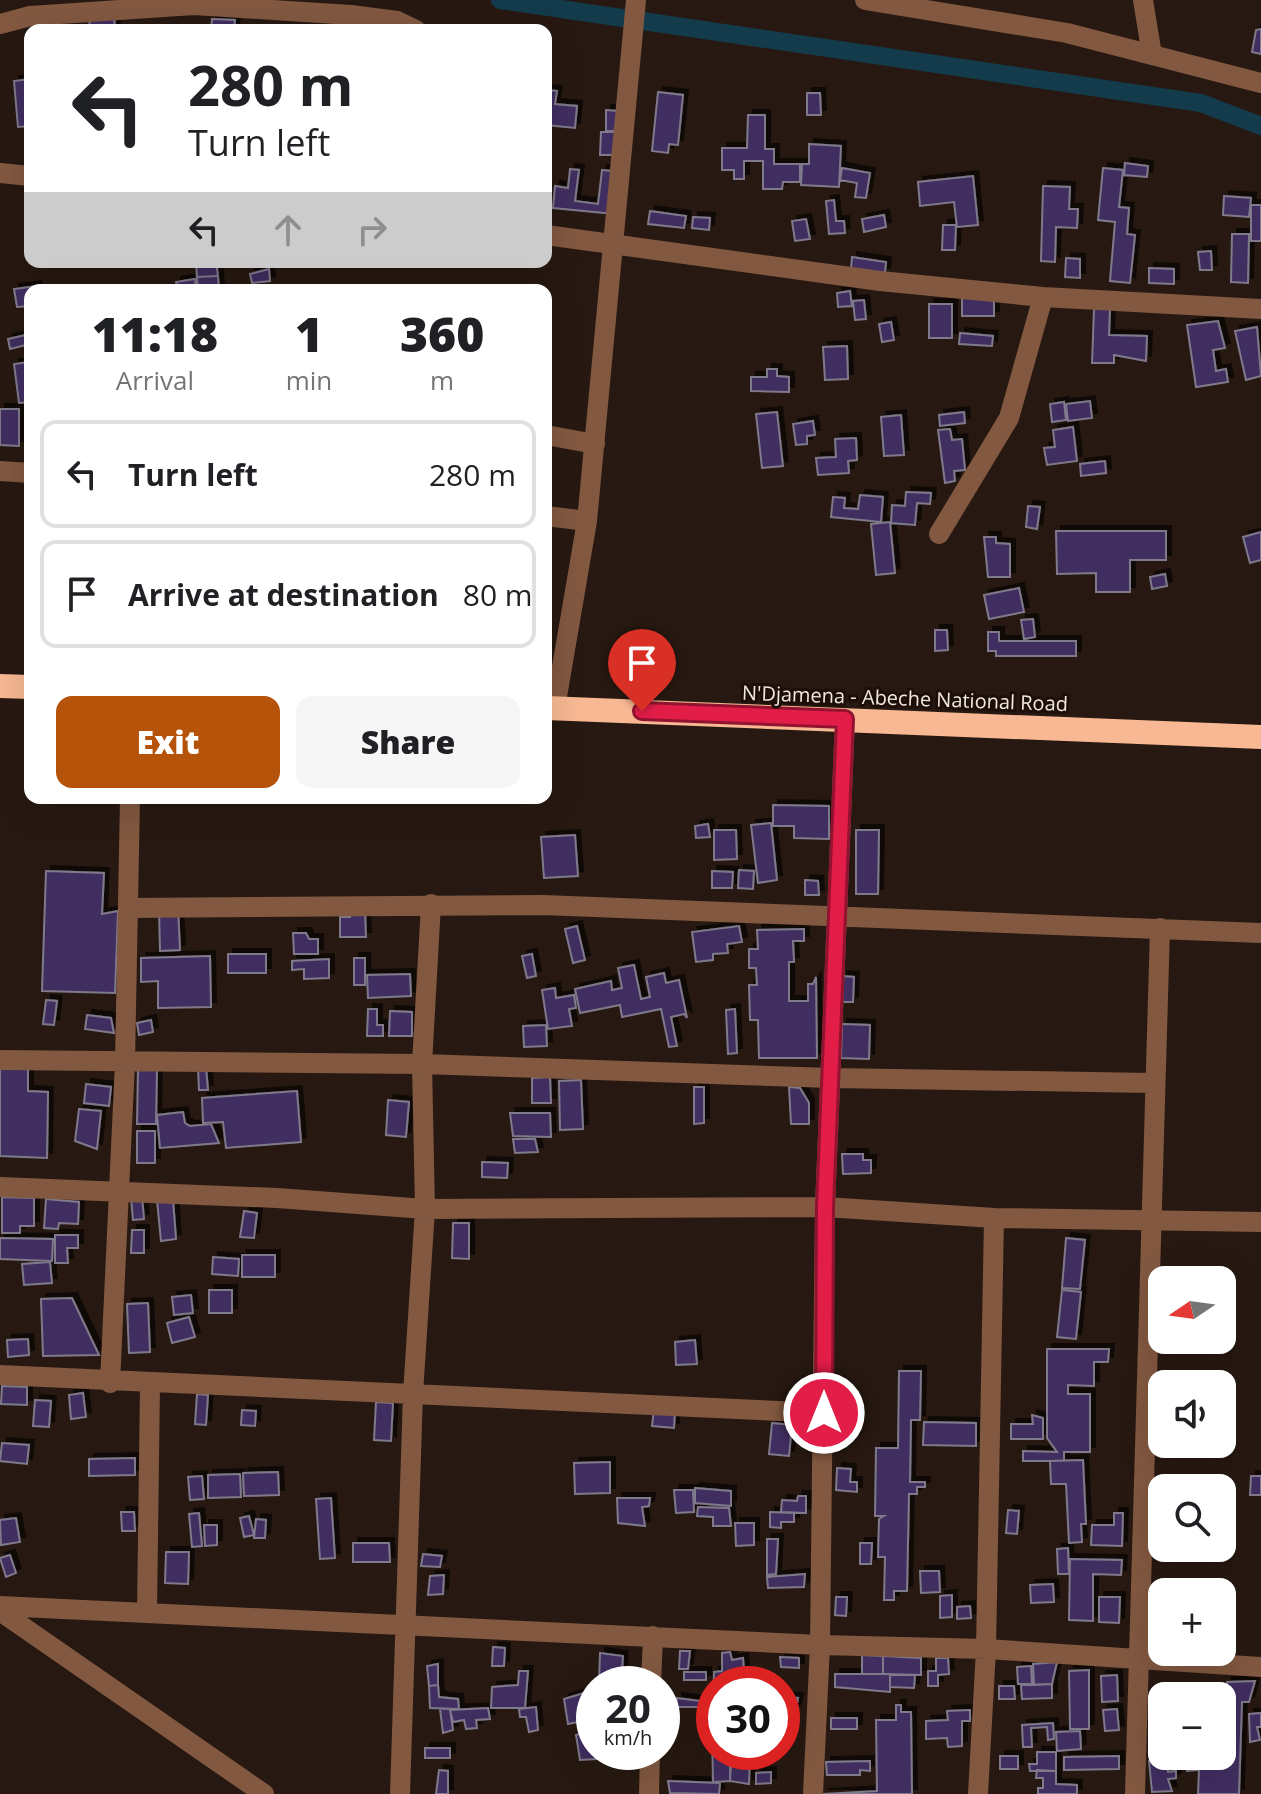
<!DOCTYPE html>
<html lang="en">
<head>
<meta charset="utf-8">
<style>
  :root { --surface:#fff; --page:#f6f6f6; --text:#202124; --muted:#757577; --line:#e0e0e0; --accent:#b45309 }
  body { margin:0; font-family:"Open Sans",sans-serif; background:var(--page); color:var(--text); height:100vh; display:flex; flex-direction:column; font-size:30px; white-space:nowrap }
  * { box-sizing:border-box; margin:0 }
  p { font-size:26px; color:var(--muted) }
  .icon { flex:none; width:44px; height:44px; fill:none; stroke:currentColor; stroke-width:2; stroke-linecap:round; stroke-linejoin:round }
  .map { position:relative; flex:1; overflow:hidden }
  .details { position:absolute; left:24px; top:284px; width:528px; height:520px; display:flex; flex-direction:column; background:var(--surface); border-radius:16px; box-shadow:0 8px 32px #0002 }
  .details>* { flex:none }
  .banner { position:absolute; left:24px; top:24px; width:528px; height:244px; border-radius:16px; box-shadow:0 8px 32px #0002; background:#fff; color:var(--text); overflow:hidden }
  .needle { width:52px; rotate:257deg }
  .buttons { position:absolute; left:1148px; top:1266px; display:grid; gap:16px }
  .buttons a { display:grid; place-items:center; width:88px; height:88px; border-radius:16px; background:var(--surface); box-shadow:0 8px 32px #0002; font-size:40px }
  .speed { position:absolute; left:576px; top:1666px; display:flex; gap:16px; font-size:40px; font-weight:700; text-align:center }
  .speed>* { display:grid; place-content:center; width:104px; height:104px; border-radius:50%; background:var(--surface); box-shadow:0 8px 32px #0002; line-height:1 }
  .speed small { font-size:20px; font-weight:400 }
  .speed .limit { border:12px solid #d22; background:#fff; color:#111 }
  .pin { position:absolute; display:grid; place-items:center; width:68px; height:68px; color:#fff; margin:-82px -34px; border-radius:50% 50% 50% 0; rotate:-45deg; box-shadow:0 0 8px #0007 }
  .pin .icon { rotate:45deg }
  .me { position:absolute; width:88px; margin:-44px; rotate:0deg; stroke-linejoin:round; filter:drop-shadow(0 0 6px #0008) }
  .turn { display:flex; align-items:center; gap:28px; height:168px; padding:0 32px; font-size:36px }
  .turn .icon { width:104px; height:104px; stroke-width:2.5 }
  .turn b { display:block; font-size:56px; line-height:68px }
  .lanes { display:flex; align-items:center; height:76px; padding:0 32px; background:#0003; justify-content:center; gap:40px; direction:ltr }
  .lanes .off { opacity:.35 }
  .eta { display:flex; justify-content:space-evenly; align-items:center; height:136px; text-align:center }
  .eta b { font-size:48px; font-weight:800; line-height:56px }
  .primary-button { display:flex; gap:16px; margin-top:auto; padding:16px 32px }
  .primary-button a { flex:1; height:92px; border-radius:16px; background:var(--accent); color:#fff; font-size:32px; font-weight:800; line-height:92px; text-align:center }
  .primary-button a+a { background:var(--page); color:var(--text) }
  ul { padding:0; list-style:none }
  li { display:flex; align-items:center; gap:24px; height:108px; margin:0 16px 12px; padding:0 16px; border:4px solid var(--line); border-radius:16px }
  li div { flex:1 }
  li b { display:block; font-size:30px }
  li em { font-style:normal }
  .map>svg:first-child { display:block }
</style>
</head>
<body>
<div class="map">
<svg width="1261" height="1794" viewBox="0 0 1261 1794">
  <defs>
    <filter id="shadow"><feDropShadow dx="5" dy="-5" stdDeviation="0" flood-color="#0009"/></filter>
  </defs>
  <rect width="100%" height="100%" fill="#271911"/>
  <g fill="none" stroke-linecap="round" stroke-linejoin="round">
    <path stroke="#133b4c" stroke-width="18" d="M500 0 1201 103 1261 126"/>
  </g>
  <path fill="#412d60" stroke="#7f7a8b" stroke-width="2" filter="url(#shadow)" d="M114 15 115 30H90L89 16Z
    M212 19 235 20 234 30H211Z
    M1261 29V54L1252 52 1256 30Z
    M30 79V126L18 127 14 81Z
    M546 90 557 91 555 104 577 106 575 128 546 125Z
    M658 92 683 95 678 145 669 144 668 153 652 151Z
    M807 93H820L821 115H807Z
    M606 110 617 111V131H606Z
    M748 115H765V149H774V164H800V182H783L782 189H763V161H744V179H734V170H722V148H747Z
    M601 132H617L616 155H600Z
    M809 144 841 146 839 187 801 185 802 164H809Z
    M1125 163 1148 166 1147 177 1124 175Z
    M842 168 870 173 866 198 855 197 857 183 840 180Z
    M1103 168 1123 170 1119 207 1129 208 1127 234 1135 235 1130 283 1110 281 1115 222 1098 220Z
    M570 169 579 170 575 201 598 204 602 170 612 171 614 214 553 208 555 186 568 188Z
    M973 176 978 225 957 227 954 202 920 206 918 182Z
    M1043 186 1070 187 1069 209H1078L1077 228 1056 227 1055 262 1041 261Z
    M1224 196 1251 198 1249 217 1223 215Z
    M834 200 836 221H844L845 233 829 234 826 201Z
    M1251 205H1261V241H1251Z
    M650 211 686 216 684 228 648 224Z
    M884 215 886 227 864 232 862 219Z
    M693 217 710 218 709 230 692 228Z
    M806 219 810 239 795 241 792 221Z
    M943 225H956L955 250H942Z
    M1232 234H1249L1248 283 1231 282Z
    M1211 251 1212 270H1200L1198 252Z
    M852 257 886 262 885 273 851 269Z
    M1066 258 1080 259V278L1065 277Z
    M196 262H216L218 276 197 277Z
    M1149 268 1174 269V284L1149 283Z
    M269 269 270 281 252 283 250 274Z
    M218 276 219 290H198L197 277Z
    M195 279 196 290H178L176 282Z
    M36 286 37 290H30V306L17 307 14 289Z
    M850 291 852 306 838 307 837 293Z
    M962 296H994V316H962Z
    M864 300 866 319 855 320 853 301Z
    M929 304H952V338H929Z
    M1094 309H1110L1109 335 1147 336 1146 361 1114 355V363H1092Z
    M1218 321 1225 348 1213 350 1216 371 1226 369 1228 382 1196 387 1187 325Z
    M891 322 894 340 882 342 879 324Z
    M1257 327 1261 376 1246 380 1235 331Z
    M960 333 993 336 992 346 959 344Z
    M30 334V344L10 349 8 339Z
    M847 346 848 379 825 380 823 347Z
    M30 362V402L19 403 14 364Z
    M767 369H777V376L789 377V392L751 391V377H767Z
    M1090 401 1092 418 1068 421 1066 404Z
    M1064 402 1066 420 1052 422 1050 404Z
    M0 409H19V446L0 445Z
    M777 412 783 466 762 468 756 414Z
    M964 412 965 423 940 426 939 415Z
    M901 415 904 455 884 456 881 417Z
    M813 421 815 435 807 436V444L796 445 793 424Z
    M1073 427 1077 461 1047 465 1044 448 1055 447 1053 430Z
    M950 429 952 440 962 439 965 470 954 471 955 481 945 483 938 430Z
    M856 438 857 460 848 461 849 473 818 475 816 458 836 457 835 439Z
    M1105 461 1106 473 1081 476 1080 464Z
    M906 492 931 493 930 504 917 503 915 525 891 523 892 505 905 506Z
    M860 495 883 497 881 522 831 517 833 497 845 498 844 508 858 509Z
    M1028 506 1040 507 1037 529 1026 527Z
    M890 522 895 573 876 575 871 524Z
    M1056 531H1166V560H1130V592H1096V573L1057 574Z
    M1261 532V560L1250 563 1243 537Z
    M984 537H996V543L1010 544V577H988Z
    M1165 574 1167 586 1152 589 1150 577Z
    M1019 588 1024 612 989 619 984 595Z
    M1033 619 1035 637 1024 639 1021 620Z
    M935 630H947L948 650 935 651Z
    M988 632H999V641H1076V656H996V651H988Z
    M773 805 829 806V839L794 838V826H773Z
    M771 823 777 880 758 883 751 825Z
    M708 824 710 837 696 838 695 826Z
    M714 830H736L737 859 714 860Z
    M856 830H879L878 894H856Z
    M575 835 578 876 544 878 541 837Z
    M739 870 754 871 753 889 738 888Z
    M46 871 104 873 102 914 118 911 115 993 42 991Z
    M712 871 733 872 732 888H712Z
    M805 880 818 881 819 895H805Z
    M178 908 180 950 160 951 159 909Z
    M350 911H365L366 937H340V917H350Z
    M577 926 585 960 573 963 565 929Z
    M739 926 742 942 727 944 728 953 713 954V960L696 962 692 932Z
    M804 929V941H793L794 962H789V1001H808V984H813L816 977 817 1058H759L758 1020H750L749 985H757L756 968H749V949H758L757 930Z
    M293 933H306L309 939H318V954H294Z
    M228 954H266V973H228Z
    M532 954 536 976 527 978 522 956Z
    M210 956 211 1007 158 1008V981L141 982V958Z
    M354 958H365V985H354Z
    M329 959V978L304 979V969L292 970V961Z
    M634 965 641 999 650 997 646 977 664 973 666 983 679 980 687 1018 684 1014 671 1017 677 1046 669 1047 661 1009 622 1017 620 1005 580 1013 575 989 611 981 612 990 622 988 618 968Z
    M410 974 411 996 368 998 367 975Z
    M842 976 854 977 853 1002H841Z
    M555 988 556 998 574 995 576 1008 569 1009 572 1026 548 1029 542 990Z
    M46 1000 57 1001 54 1025 43 1024Z
    M368 1009H377V1025H383V1036H367Z
    M735 1009 737 1053 728 1054 726 1010Z
    M390 1011 412 1012V1036H389Z
    M87 1015 111 1018 114 1033 85 1029Z
    M151 1020 153 1032 139 1035 137 1023Z
    M842 1024 870 1025 869 1059 841 1058Z
    M546 1025 547 1046 524 1047 523 1026Z
    M0 1061 28 1062V1091L48 1092 47 1158 0 1156Z
    M206 1067 208 1090H199L198 1068Z
    M138 1069 157 1070 156 1124H137Z
    M550 1077 551 1103H532V1078Z
    M581 1080 583 1129 560 1130 559 1081Z
    M86 1084 111 1087 109 1106 84 1103Z
    M694 1087H704V1123L694 1124Z
    M789 1087 800 1088 809 1103V1124H791Z
    M297 1091 301 1142 226 1148 223 1122 203 1123 202 1098Z
    M388 1100 409 1102 406 1137 386 1135Z
    M79 1109 101 1111 97 1149 75 1141Z
    M183 1112 185 1123 190 1126 211 1124 219 1143 160 1148 157 1115Z
    M510 1113H550L551 1137 513 1136Z
    M137 1131H155V1163H137Z
    M513 1139H535L538 1152 515 1153Z
    M842 1154H863V1160H871V1173L843 1174Z
    M482 1162 508 1163 507 1178 482 1177Z
    M2 1197 34 1198V1226H20V1233H2Z
    M142 1197 144 1219 133 1220 131 1198Z
    M46 1199 79 1202 78 1224 59 1223 58 1229 44 1228Z
    M173 1199 176 1239 161 1241 157 1200Z
    M244 1211 257 1213 254 1238 240 1237Z
    M453 1223H469V1259L452 1258Z
    M132 1230H144V1253H131Z
    M55 1235H78V1248H67L68 1263H55Z
    M0 1238 53 1239 52 1261 0 1259Z
    M1066 1238 1085 1240 1080 1289 1062 1288Z
    M242 1255H275V1277H242Z
    M213 1257 239 1259 238 1276 212 1274Z
    M50 1262 52 1283 24 1285 22 1264Z
    M209 1290H232V1313H209Z
    M1062 1290 1081 1292 1076 1339 1057 1337Z
    M191 1295 193 1313 174 1315 172 1297Z
    M72 1298 99 1355 43 1356 41 1299Z
    M148 1303 150 1352 129 1353 127 1304Z
    M189 1317 195 1337 172 1343 167 1323Z
    M28 1339 29 1355 8 1357 7 1340Z
    M695 1340 697 1364 676 1365 675 1342Z
    M1047 1349H1109L1108 1362H1094V1386L1068 1385V1394H1090V1452H1064V1461H1023V1451L1057 1452 1047 1438Z
    M899 1371H921L920 1420H911L910 1482H925V1487H917V1494H909L907 1591H894V1600H884L885 1557H878L879 1519 884 1516H875L876 1448H898Z
    M2 1386 27 1387V1405L1 1404Z
    M83 1393 86 1417 71 1419 69 1395Z
    M197 1394 208 1395 206 1425 195 1424Z
    M35 1400 51 1401 49 1427 33 1426Z
    M376 1402 393 1403 391 1441 374 1440Z
    M654 1409 675 1411 674 1428 652 1426Z
    M242 1410 256 1411 255 1426 241 1425Z
    M1032 1415 1043 1418V1439H1011V1424H1033Z
    M924 1422 976 1423V1446L923 1445Z
    M772 1423 792 1425 789 1456 769 1454Z
    M2 1443 29 1445 27 1464 0 1461Z
    M135 1458V1475L89 1476V1459Z
    M1083 1460 1086 1524H1081L1082 1542 1069 1543 1066 1484H1051L1050 1461Z
    M610 1462V1493L575 1494 574 1463Z
    M837 1468 851 1469 850 1482H857V1492L836 1490Z
    M278 1472 279 1495 244 1496 243 1473Z
    M240 1474 241 1497 208 1498V1475Z
    M202 1476 204 1499 190 1500 188 1477Z
    M1251 1476H1261V1495H1250Z
    M695 1488 731 1491V1506L695 1503Z
    M674 1490H693L694 1512 676 1513Z
    M798 1496H806V1513L781 1512 782 1500 797 1501Z
    M331 1498 335 1558 320 1559 316 1499Z
    M617 1498H650L649 1506 642 1507 645 1526 618 1523Z
    M698 1507 729 1508 731 1526H713V1517L697 1516Z
    M1008 1510 1019 1511 1017 1534 1006 1533Z
    M121 1512H134L135 1531H122Z
    M770 1512 794 1513V1522H781V1528L770 1527Z
    M199 1513 202 1546 192 1547 189 1514Z
    M1114 1513H1123L1122 1546 1091 1545 1092 1525H1114Z
    M249 1516 254 1535 244 1537 240 1518Z
    M16 1518 20 1542 1 1545 0 1520Z
    M256 1519 266 1520 265 1538H254Z
    M735 1523H754V1545L736 1546Z
    M204 1525H217V1545L205 1546Z
    M767 1539H778L776 1574 767 1575Z
    M353 1543H389L390 1562H353Z
    M860 1543H872L871 1564H860Z
    M1068 1548 1069 1574H1058L1057 1549Z
    M166 1552H189L188 1584 165 1583Z
    M423 1554 442 1556 440 1567 421 1566Z
    M10 1555 16 1573 6 1577 0 1558Z
    M1070 1559 1122 1560 1121 1575 1093 1574V1621L1069 1620Z
    M920 1571H939L940 1592 921 1593Z
    M805 1574 804 1587 768 1588 767 1577Z
    M444 1575 443 1594 428 1595 430 1576Z
    M1053 1584 1054 1602 1031 1603 1030 1585Z
    M952 1595V1617L940 1618V1596Z
    M836 1597H847L846 1616 835 1615Z
    M1099 1597H1120L1119 1623 1099 1622Z
    M970 1606 971 1618 957 1619V1607Z
    M493 1647 505 1648 504 1666H492Z
    M680 1651H690L688 1669H679Z
    M730 1652 732 1660 743 1658 744 1670 731 1671V1684H714L713 1708 714 1672 722 1671V1653Z
    M600 1653 623 1656 621 1684H599Z
    M862 1655 883 1656V1674H862Z
    M883 1656 921 1658V1675L883 1674Z
    M780 1657 799 1658V1668L781 1667Z
    M936 1658H948L949 1674 938 1675V1686H928V1671H936Z
    M1057 1662 1052 1684 1034 1685 1033 1664Z
    M438 1664V1685L429 1686 427 1666Z
    M1031 1666 1032 1684H1018L1017 1667Z
    M1089 1670V1729H1070L1069 1671Z
    M519 1671H528L525 1708H491L492 1687 518 1685Z
    M684 1672H706V1680H684Z
    M835 1674H890V1692L835 1687Z
    M890 1675H915L914 1688 890 1687Z
    M1117 1675 1118 1701 1102 1702 1101 1676Z
    M1255 1681 1249 1702H1242L1239 1794H1198L1199 1770 1187 1771 1186 1762 1196 1756H1222V1696H1212L1225 1689 1227 1682Z
    M1052 1684V1698L1022 1699 1021 1685Z
    M438 1685 439 1697 458 1699 459 1709 430 1708 429 1686Z
    M999 1686H1014L1015 1699H999Z
    M584 1693 588 1720 568 1724 564 1699Z
    M782 1697 798 1698 796 1709 782 1708Z
    M677 1698 707 1702V1707H677Z
    M896 1705H901V1712H911L912 1794H823L877 1791 876 1720H896Z
    M536 1707 538 1730 529 1732 526 1717H520L519 1709Z
    M488 1708 490 1719 476 1720 477 1728 466 1729 464 1720 453 1722 450 1710Z
    M440 1709H450L453 1730 443 1733Z
    M1117 1709 1119 1730 1105 1731 1103 1710Z
    M970 1710V1721H962V1746L948 1747 947 1738 926 1739V1721L948 1720 947 1711Z
    M1261 1713V1727H1257L1260 1740 1250 1742 1249 1714Z
    M831 1718H857V1729H831Z
    M1053 1723 1054 1739 1048 1740 1047 1727 1031 1728 1032 1747H1023L1022 1725Z
    M1080 1731 1081 1749 1057 1751 1056 1732Z
    M712 1732 714 1752H730V1781L713 1782Z
    M584 1733 586 1746 594 1747 596 1759 580 1760 576 1735Z
    M425 1748H450V1758H425Z
    M732 1752H750L749 1784 730 1781Z
    M1037 1752H1056V1771H1030L1029 1764H1037Z
    M1000 1756H1018V1769H1000Z
    M1119 1756V1769L1064 1770V1757Z
    M1167 1760 1168 1772 1176 1771V1778L1168 1779 1172 1791 1152 1792 1149 1761Z
    M870 1761V1771L860 1770V1775H827L826 1762Z
    M439 1770 448 1771V1794H436Z
    M1037 1770 1056 1771V1784L1077 1785V1794H1038V1788H1043V1778H1036Z
    M771 1772V1783L756 1784V1773Z
    M668 1781 720 1783 719 1794 670 1793Z"/>
  <g fill="none" stroke-linecap="round" stroke-linejoin="round">
    <path stroke="#825840" stroke-width="20" d="M865 0 1067 33 1261 83
      M1143 0 1152 55
      M0 24 30 16 194 5 351 15 397 21 416 30
      M0 173 30 176
      M546 235 880 281 1043 297 1261 309
      M546 435 595 444
      M0 471 30 473
      M546 516 587 521
      M939 534 1009 418 1043 297
      M546 705 555 708 587 521 636 0
      M129 908 543 905 1261 933
      M0 1060 422 1064 831 1078 1153 1083
      M0 1187 277 1198 425 1209 825 1207 994 1218 1261 1222
      M0 1375 824 1413
      M110 1383 125 1062 130 798
      M0 1606 820 1645 986 1649 1261 1667
      M0 1611 264 1794
      M147 1613 150 1385
      M651 1684 653 1636
      M400 1794 413 1394 425 1209 422 1064 431 904
      M649 1794 650 1752
      M813 1794 820 1645 825 1207 845 719
      M978 1794 986 1649 994 1218
      M1135 1794 1160 928"/>
    <path stroke="#f7b893" stroke-width="24" d="M0 686 30 687
      M546 708 1261 737"/>
  </g>
  <g fill="none" stroke-linecap="round" stroke-linejoin="round">
    <g stroke="#92132f" stroke-width="20">
      <path id="route" d="M642 711 845 719 825 1207 824 1413"/>
    </g>
    <use href="#route" stroke="#e11d48" stroke-width="14"/>
  </g>
  <g text-anchor="middle" dominant-baseline="central" stroke-width="6" stroke-linejoin="round" paint-order="stroke">
    <g font-size="20" fill="#f1e7e2" stroke="#1d0f08">
      <text transform="translate(905 698) rotate(2)">N'Djamena - Abeche National Road</text>
    </g>
  </g>
</svg>
<div class="buttons">
<a><svg class="needle" viewBox="-14 -14 28 28"><path d="M0-13l5 13h-10z" fill="#e53935"/><path d="M0 13l5-13h-10z" fill="#757577"/></svg></a>
<a><svg class="icon" aria-label="sound" viewBox="0 0 24 24"><path d="M4 9h4l5-4v14l-5-4H4zM17 9q2 3 0 6"/></svg></a>
<a><svg class="icon" aria-label="search" viewBox="0 0 24 24"><circle cx="10" cy="10" r="6"/><path d="M15 15l6 6"/></svg></a>
<a>+</a>
<a>−</a>
</div>
<div class="speed"><div>20<small>km/h</small></div><div class="limit">30</div></div>
<div class="pin" style="left:642px;top:711px;background:#d93025"><svg class="icon" aria-label="arrive" viewBox="0 0 24 24"><path d="M6 21V4h12l-3 4 3 4H6"/></svg></div>
<svg class="me" style="left:824px;top:1413px" viewBox="-20 -20 40 40"><circle r="17" fill="#e11d48" stroke="#fff" stroke-width="3"/><path d="M0-11L8 9 0 5-8 9z" fill="#fff"/></svg>
<div class="banner">
<div class="turn"><svg class="icon" aria-label="left" viewBox="0 0 24 24"><path d="M17 20v-9H6M10 6l-5 5 5 5"/></svg><div><b>280 m</b>Turn left</div></div>
<div class="lanes"><svg class="icon" aria-label="left" viewBox="0 0 24 24"><path d="M17 20v-9H6M10 6l-5 5 5 5"/></svg><svg class="icon off" aria-label="ahead" viewBox="0 0 24 24"><path d="M12 20V5M6 11l6-6 6 6"/></svg><svg class="icon off" aria-label="right" viewBox="0 0 24 24"><path d="M7 20v-9h11M14 6l5 5-5 5"/></svg></div>
</div>
<section class="details">
<div class="eta">
<div><b>11:18</b><p>Arrival</p></div>
<div><b>1</b><p>min</p></div>
<div><b>360</b><p>m</p></div>
</div>
<ul>
<li><svg class="icon" aria-label="left" viewBox="0 0 24 24"><path d="M17 20v-9H6M10 6l-5 5 5 5"/></svg><div><b>Turn left</b></div><em>280 m</em></li>
<li><svg class="icon" aria-label="arrive" viewBox="0 0 24 24"><path d="M6 21V4h12l-3 4 3 4H6"/></svg><div><b>Arrive at destination</b></div><em>80 m</em></li>
</ul>
<div class="primary-button"><a>Exit</a><a>Share</a></div>
</section>
</div>
</body>
</html>
